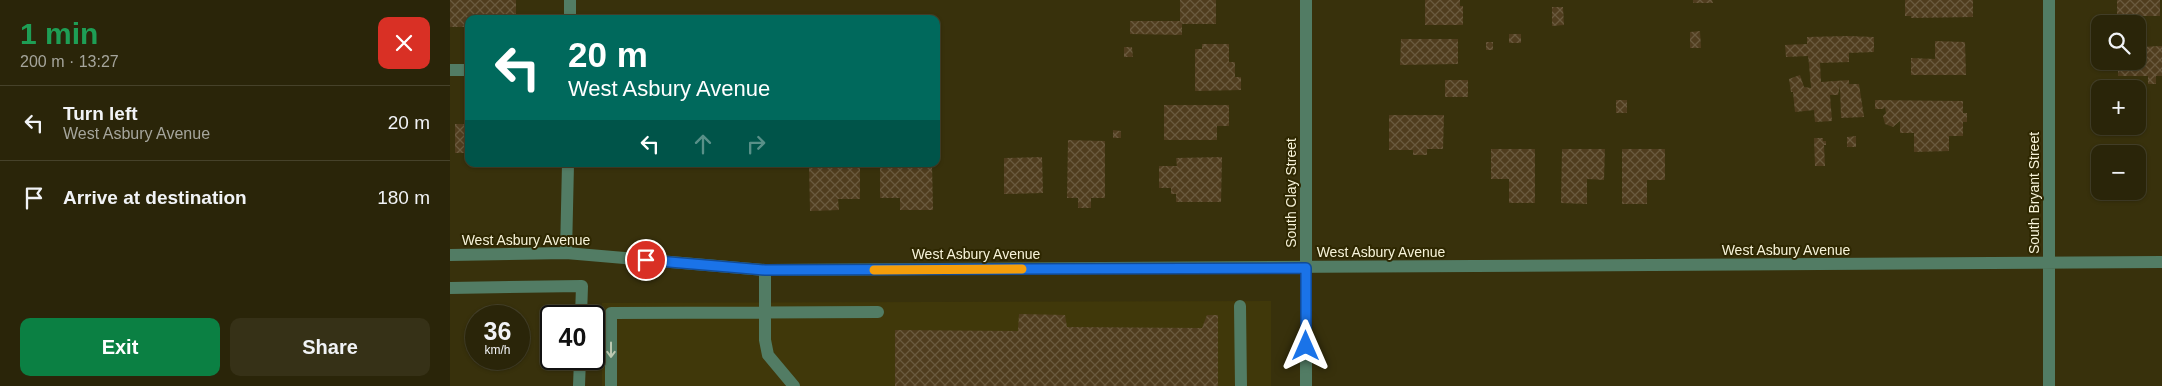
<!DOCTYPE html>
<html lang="en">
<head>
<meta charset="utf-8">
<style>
  :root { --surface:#2a2509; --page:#363117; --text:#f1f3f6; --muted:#a5a59c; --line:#46422a; --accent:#0b8043 }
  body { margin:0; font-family:Helvetica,sans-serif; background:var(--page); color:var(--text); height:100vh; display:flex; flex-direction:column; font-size:19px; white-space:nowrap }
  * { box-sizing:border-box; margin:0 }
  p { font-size:16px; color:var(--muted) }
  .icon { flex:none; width:28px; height:28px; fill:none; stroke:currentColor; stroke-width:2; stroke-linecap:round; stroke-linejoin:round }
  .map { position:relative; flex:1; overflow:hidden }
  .panel { display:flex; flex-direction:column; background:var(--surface); width:450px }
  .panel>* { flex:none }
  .hud { position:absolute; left:15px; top:15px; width:475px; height:152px; border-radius:10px; box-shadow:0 1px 4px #0004,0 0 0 1px var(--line); background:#00695c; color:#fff; overflow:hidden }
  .fabs { position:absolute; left:1641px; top:15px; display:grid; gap:10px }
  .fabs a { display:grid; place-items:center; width:55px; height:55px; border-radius:10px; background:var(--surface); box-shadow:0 1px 4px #0004,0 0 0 1px var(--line); font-size:25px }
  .speed { position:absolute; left:15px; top:305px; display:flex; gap:10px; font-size:25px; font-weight:700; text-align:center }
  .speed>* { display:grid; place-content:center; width:65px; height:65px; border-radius:50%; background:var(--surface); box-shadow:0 1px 4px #0004,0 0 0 1px var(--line); line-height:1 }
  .speed small { font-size:12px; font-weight:400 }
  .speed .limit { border:2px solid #111; border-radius:8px; background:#fff; color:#111 }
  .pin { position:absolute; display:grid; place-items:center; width:42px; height:42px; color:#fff; margin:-21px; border:2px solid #fff; border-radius:50%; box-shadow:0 1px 5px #0007 }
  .me { position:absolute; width:55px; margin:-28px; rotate:0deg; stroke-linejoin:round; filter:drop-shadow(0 0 4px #0008) }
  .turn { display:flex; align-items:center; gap:18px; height:105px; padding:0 20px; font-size:22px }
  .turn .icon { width:65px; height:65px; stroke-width:2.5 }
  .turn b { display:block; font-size:35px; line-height:42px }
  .lanes { display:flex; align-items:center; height:48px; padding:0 20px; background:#0003; justify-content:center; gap:25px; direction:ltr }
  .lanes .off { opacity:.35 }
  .round { display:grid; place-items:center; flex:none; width:52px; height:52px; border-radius:10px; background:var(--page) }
  .headline { display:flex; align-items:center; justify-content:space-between; height:85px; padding:0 20px }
  h1 { font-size:30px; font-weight:600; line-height:38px; color:#1e9e55 }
  .primary-button { display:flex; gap:10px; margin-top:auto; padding:10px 20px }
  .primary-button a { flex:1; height:58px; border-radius:10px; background:var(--accent); color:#fff; font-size:20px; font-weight:600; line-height:58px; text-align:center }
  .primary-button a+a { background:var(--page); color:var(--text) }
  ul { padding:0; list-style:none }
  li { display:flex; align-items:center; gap:15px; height:75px; padding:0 20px; border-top:1px solid var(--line) }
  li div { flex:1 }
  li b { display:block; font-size:19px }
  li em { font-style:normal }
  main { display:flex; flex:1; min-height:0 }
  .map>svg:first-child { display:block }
</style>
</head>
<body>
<main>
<section class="panel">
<div class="headline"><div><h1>1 min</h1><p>200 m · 13:27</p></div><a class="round" style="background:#d93025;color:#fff"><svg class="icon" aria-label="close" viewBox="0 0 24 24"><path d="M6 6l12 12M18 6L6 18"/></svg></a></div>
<ul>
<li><svg class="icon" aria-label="left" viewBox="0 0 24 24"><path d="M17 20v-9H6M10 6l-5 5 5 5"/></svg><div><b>Turn left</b><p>West Asbury Avenue</p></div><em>20 m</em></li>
<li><svg class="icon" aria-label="arrive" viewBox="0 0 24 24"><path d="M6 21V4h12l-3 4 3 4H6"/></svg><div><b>Arrive at destination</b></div><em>180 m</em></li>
</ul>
<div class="primary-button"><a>Exit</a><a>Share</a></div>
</section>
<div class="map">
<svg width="1712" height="386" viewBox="0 0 1712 386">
  <defs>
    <pattern id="building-cross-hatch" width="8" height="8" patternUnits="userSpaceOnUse" patternTransform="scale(1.25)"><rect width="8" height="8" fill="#503d1e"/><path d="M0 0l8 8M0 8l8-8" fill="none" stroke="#6a5a3e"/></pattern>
  </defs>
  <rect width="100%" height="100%" fill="#38310c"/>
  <path fill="#40380a" d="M821 301V386H152V303Z"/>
  <path fill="url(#building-cross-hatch)" d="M0 0H66V19H19V27H0Z
    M730 0H766V24H732V35L680 34V21H730Z
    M975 0H1010V6H1013V25H975Z
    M1243 0H1262L1263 3H1243Z
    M1455 0H1523V17L1461 18V16H1455Z
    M1667 0H1710V16H1667Z
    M1102 7H1113L1114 25 1102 26Z
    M1250 31 1251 48H1240V32Z
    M1059 34H1071V43H1059Z
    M1398 36 1424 37V52L1399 53V62L1370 63 1371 82 1399 80V84H1409L1414 117 1391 118 1390 86 1388 95H1380L1382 121 1365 122 1364 110 1345 112 1343 92H1341L1339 79 1350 75 1354 87 1361 88 1359 64 1358 56 1336 57 1335 45 1357 44V37Z
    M951 39H1008V64L950 65Z
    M1485 41 1515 42 1516 75H1461V58L1485 59Z
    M1036 42H1043V50H1036Z
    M752 44H779V62H785V77H791V90L745 91V49H752Z
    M1712 46V76H1706V84H1698V76H1668V71H1661V61H1688V47Z
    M674 47H682L683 57H674Z
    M995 80H1018V97H995Z
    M1166 100H1177V113H1166Z
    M1425 100 1513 101V113H1517V122H1513V136H1499V151L1464 152V133H1450V121L1443 127 1435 124 1433 116 1436 113 1435 107 1433 109H1425Z
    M714 105H779V126H767V140H714Z
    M939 115H994L993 149H977V155H963V150H939Z
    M5 124H19V153H5Z
    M663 130 671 131V138H663Z
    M1406 136V147H1397V137Z
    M1364 138H1373V141H1376V145H1374L1375 166H1365Z
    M618 140 655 141V198H641V208H628V198H617Z
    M1041 149H1085V203H1059V179H1041Z
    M1112 149H1155L1154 180 1137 179V204L1111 203Z
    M1172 149H1215V180H1197V204H1172Z
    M592 157 593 193 554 194V158Z
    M772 157 771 202H726V194H721V188H709V166H727L726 158Z
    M359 164H410V199H388L389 210 360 211Z
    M430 164H482L483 210H450V198H430Z
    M569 314 615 315 617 327 752 328 757 315H768V386H445V330L568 331Z"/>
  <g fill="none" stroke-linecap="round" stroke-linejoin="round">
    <path stroke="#527c64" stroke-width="12" d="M0 70H19
      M315 270V340L318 355 344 386
      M790 306 791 386
      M161 386V313L428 312"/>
    <path stroke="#527c64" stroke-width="12" d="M120 19V0
      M116 253 118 164
      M0 255 116 253 315 270 1712 262
      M0 288 132 286 131 316
      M129 386 130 359
      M1599 386V0"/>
    <path stroke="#527c64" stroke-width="12" d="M856 0V386"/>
  </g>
  <defs><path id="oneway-shaft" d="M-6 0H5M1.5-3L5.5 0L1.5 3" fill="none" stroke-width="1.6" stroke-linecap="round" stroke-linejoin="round" transform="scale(1.25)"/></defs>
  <use stroke="#bdc9b0" href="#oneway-shaft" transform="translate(161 350) rotate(90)"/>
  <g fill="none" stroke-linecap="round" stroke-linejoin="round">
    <g stroke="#114b97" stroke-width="12">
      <path id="route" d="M196 260 315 270 856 268V346"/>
    </g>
    <use href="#route" stroke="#1a73e8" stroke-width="9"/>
    <path stroke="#f59e0b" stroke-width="9" d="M424 270 572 269"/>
  </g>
  <g text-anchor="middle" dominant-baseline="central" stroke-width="4" stroke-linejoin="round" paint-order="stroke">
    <g font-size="14" fill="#f7f3d9" stroke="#2e2701">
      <text transform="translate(841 193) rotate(-90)">South Clay Street</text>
      <text transform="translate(1584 193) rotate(-90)">South Bryant Street</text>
      <text x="76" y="240">West Asbury Avenue</text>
      <text x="1336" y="250">West Asbury Avenue</text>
      <text x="931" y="252">West Asbury Avenue</text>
      <text x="526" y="254">West Asbury Avenue</text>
    </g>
  </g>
</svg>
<div class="fabs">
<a><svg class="icon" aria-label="search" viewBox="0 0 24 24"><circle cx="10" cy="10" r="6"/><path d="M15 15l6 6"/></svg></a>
<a>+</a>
<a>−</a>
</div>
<div class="speed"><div>36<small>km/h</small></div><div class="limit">40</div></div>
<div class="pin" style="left:196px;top:260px;background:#d93025"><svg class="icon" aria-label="arrive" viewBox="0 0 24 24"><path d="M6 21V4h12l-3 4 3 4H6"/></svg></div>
<svg class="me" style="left:856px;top:346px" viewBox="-20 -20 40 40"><path d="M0-17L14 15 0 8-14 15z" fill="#1a73e8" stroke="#fff" stroke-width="4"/></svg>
<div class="hud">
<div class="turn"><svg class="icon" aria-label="left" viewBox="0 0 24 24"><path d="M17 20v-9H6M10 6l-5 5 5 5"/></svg><div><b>20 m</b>West Asbury Avenue</div></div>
<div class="lanes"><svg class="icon" aria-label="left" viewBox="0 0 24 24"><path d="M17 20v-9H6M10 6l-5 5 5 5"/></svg><svg class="icon off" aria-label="ahead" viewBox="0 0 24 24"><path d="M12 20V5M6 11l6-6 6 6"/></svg><svg class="icon off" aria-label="right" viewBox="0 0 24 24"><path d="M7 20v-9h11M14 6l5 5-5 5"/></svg></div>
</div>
</div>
</main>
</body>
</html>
